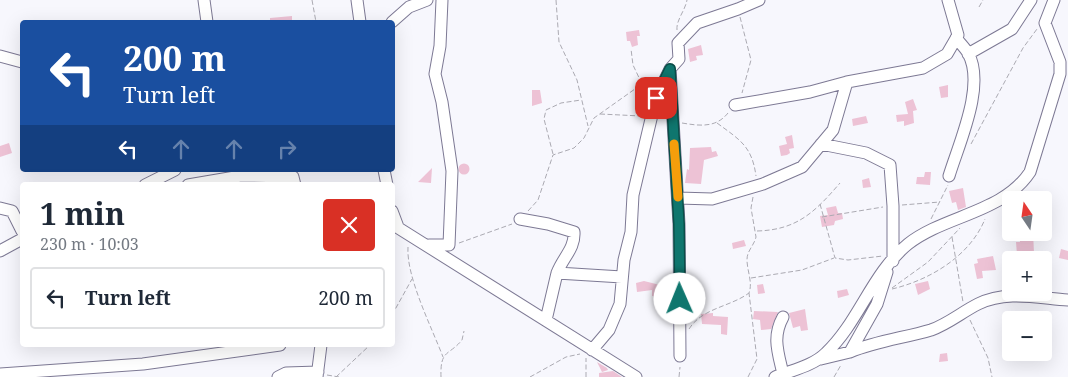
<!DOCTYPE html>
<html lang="en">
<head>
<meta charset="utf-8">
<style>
  :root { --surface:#fff; --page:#f6f6f7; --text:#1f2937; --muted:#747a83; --line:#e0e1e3 }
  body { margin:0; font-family:"Noto Serif",serif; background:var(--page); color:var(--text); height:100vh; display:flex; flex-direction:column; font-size:19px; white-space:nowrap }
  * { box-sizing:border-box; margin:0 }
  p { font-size:16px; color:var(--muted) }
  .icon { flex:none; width:28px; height:28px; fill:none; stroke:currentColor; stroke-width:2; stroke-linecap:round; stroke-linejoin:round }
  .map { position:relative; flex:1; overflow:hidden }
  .drawer { position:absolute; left:20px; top:182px; width:375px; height:165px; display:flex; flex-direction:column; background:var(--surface); border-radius:5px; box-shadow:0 5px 20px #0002 }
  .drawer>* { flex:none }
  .banner { position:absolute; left:20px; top:20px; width:375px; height:152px; border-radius:5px; box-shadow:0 5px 20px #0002; background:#1a4fa0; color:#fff; overflow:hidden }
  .needle { width:32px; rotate:347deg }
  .tools { position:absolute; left:1002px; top:191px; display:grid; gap:10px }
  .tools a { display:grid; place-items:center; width:50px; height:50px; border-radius:5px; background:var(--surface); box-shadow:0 5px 20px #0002; font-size:25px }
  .pin { position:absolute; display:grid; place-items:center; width:42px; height:42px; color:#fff; margin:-21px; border-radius:10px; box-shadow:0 2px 8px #0006 }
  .me { position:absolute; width:55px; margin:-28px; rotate:359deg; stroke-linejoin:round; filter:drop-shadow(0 0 4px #0008) }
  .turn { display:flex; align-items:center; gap:18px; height:105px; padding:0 20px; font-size:22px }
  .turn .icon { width:65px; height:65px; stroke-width:2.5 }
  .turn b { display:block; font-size:35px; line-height:42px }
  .lanes { display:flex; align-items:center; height:48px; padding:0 20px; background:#0003; justify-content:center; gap:25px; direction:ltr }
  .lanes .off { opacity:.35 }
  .round { display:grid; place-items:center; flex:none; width:52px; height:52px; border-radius:5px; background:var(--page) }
  .overview { display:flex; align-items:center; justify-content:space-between; height:85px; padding:0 20px }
  h1 { font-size:30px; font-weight:700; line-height:38px }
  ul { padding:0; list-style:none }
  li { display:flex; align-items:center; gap:15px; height:62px; margin:0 10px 8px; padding:0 10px; border:2px solid var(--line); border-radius:5px }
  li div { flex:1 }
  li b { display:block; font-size:19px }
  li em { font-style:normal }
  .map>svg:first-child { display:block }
</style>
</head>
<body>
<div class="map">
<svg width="1068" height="377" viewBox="0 0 1068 377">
  <rect width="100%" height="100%" fill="#f7f7fd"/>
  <path fill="#edc2d5" d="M292 16V22H270V18Z
    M639 30 640 36H637L638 45 632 47 630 41H627L626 32Z
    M701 45 703 55 696 56 697 60 690 62 688 49Z
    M948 85V97L941 98 939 87Z
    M532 90H540L542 103 532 106Z
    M913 99 917 110 913 111 914 123 904 126V121L897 122 896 115 908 114 905 102Z
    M866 116 868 123 853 126 852 119Z
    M792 135 794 148 789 149 790 153 787 155 781 156 779 146 787 144 785 137Z
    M9 143 12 153 0 157V146Z
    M711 147 712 152 716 151 718 156 704 160 701 184 685 183 687 169 689 170 690 148Z
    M458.5 169a5.5 5.5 0 1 1 11 0a5.5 5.5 0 1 1-11 0Z
    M432 168 431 183 418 182Z
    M925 172H931L930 185 916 184 917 177H924Z
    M869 178 871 187 863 188 862 180Z
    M963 188 966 207 958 210 956 202 952 203 949 191Z
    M836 206 838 213H842L843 219 835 221 834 225 822 227 820 216 828 215 826 208Z
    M1019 232H1033L1034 253 1017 255 1016 242H1020Z
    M744 240 746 246 733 249 732 243Z
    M1061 249 1068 251V260L1059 258Z
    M993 256 996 270 982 271 983 278 977 279 974 264 978 263 977 259Z
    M644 281 664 286 662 293H658V297L652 296V290L637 292 636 283Z
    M928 281 930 289 918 295 915 284Z
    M763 284 765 293 758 294 757 285Z
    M847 289 849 295 838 298 837 291Z
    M805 309 808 330 801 331 800 326 793 328 789 313Z
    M754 311 778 312 771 329 761 330 760 320 753 319Z
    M713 313V316L728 317 727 335 721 334V325L702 324 701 314Z
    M947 353 948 361 939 362 940 354Z
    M597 362 607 368 608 370 602 372Z
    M613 371 622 377H599V373Z"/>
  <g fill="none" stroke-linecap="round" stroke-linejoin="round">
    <g stroke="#7d7994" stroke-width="13">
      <path id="minor" d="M204 0 207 22
        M357 0 360 22
        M392 22 409 7 427 0
        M968 54 1012 29 1031 0
        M0 56 22 62
        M670 69 679 224 680 356
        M735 105 810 92 847 82
        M821 144 866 153 890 165 893 206V261
        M384 170 387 185
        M949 176C959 143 986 85 968 53 965 48 960 43 956 38
        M145 185 175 170
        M188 185 241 176 293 177 295 185
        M678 198 712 199 763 184 802 167 833 130 847 82 923 68 947 54 958 35 948 0
        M0 208 12 211 22 231
        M392 211 398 227
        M520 219 548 224 574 232C575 249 563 257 557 273
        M392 224 636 377
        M429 245H449L452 171 442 102 435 74 440 46 442 0
        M0 251 22 239
        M783 317C772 337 778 352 783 374
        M546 320 557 273 622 277
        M592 350 609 330 620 304 624 260 631 232 633 195 656 98 670 69 679 59 678 43 697 23 738 9 759 0
        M850 352C876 341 904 338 931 330 948 324 962 312 978 304 1006 290 1038 298 1068 300
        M821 359 850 352 877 304 887 272
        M0 374 143 364 280 345
        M278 377 286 373 318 372
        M317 377 321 345
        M775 377C792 370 813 366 826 353 859 322 872 273 908 244 945 215 1003 213 1030 172L1060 74V62L1045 23 1054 0"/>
    </g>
    <path stroke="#abaab2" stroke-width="1" stroke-dasharray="5 2.5" stroke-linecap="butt" d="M312 0 316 22
      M556 0 559 42 577 80 588 126
      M979 7 983 0
      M740 17 751 60 742 93
      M677 30C676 20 685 11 687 0
      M600 114 641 116
      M682 123C700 126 716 128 728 113
      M717 123C740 140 752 146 756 176
      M971 144 1023 48 1037 29
      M553 154 544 119 546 110 561 103 581 100
      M820 204 835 258 848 260 883 256
      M902 205 940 202
      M528 211 538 200 553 155 574 148 584 138 594 118 642 84 633 65 631 49
      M822 217 883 207
      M931 219 948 185
      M757 231C797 230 815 212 840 183
      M952 237 963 302
      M459 243 512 224
      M408 247C406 277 432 328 443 357
      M751 278 802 270 834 258
      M892 288 928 262 960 228
      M892 289C930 280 970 256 985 219
      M392 315 412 279
      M970 320 988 358 992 377
      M689 329C702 308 730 307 749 293 753 282 747 271 747 260 747 250 754 246 756 237L751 208 753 197
      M327 375 339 377
      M336 377 370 345
      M441 377C440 349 449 356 462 340L464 331
      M530 377 566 357 580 354
      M586 377V358
      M679 377 680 367
      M748 377 757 359 749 293
      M834 377 841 365"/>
    <use href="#minor" stroke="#fff" stroke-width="11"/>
  </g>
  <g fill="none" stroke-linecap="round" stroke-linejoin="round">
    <g stroke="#0a4d48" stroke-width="12">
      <path id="route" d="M656 98 670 69 679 224 680 299"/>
    </g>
    <use href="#route" stroke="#0f766e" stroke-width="9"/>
    <path stroke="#f59e0b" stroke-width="9" d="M674 144 678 197"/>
  </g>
</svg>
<div class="tools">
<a><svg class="needle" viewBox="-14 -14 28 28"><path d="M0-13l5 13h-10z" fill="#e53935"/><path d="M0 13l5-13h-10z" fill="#747a83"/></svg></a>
<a>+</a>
<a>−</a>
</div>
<div class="pin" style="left:656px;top:98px;background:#d93025"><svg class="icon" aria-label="arrive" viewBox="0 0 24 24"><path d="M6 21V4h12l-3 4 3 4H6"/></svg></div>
<svg class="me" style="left:680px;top:299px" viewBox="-20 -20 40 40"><circle r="19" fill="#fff"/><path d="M0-13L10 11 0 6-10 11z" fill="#0f766e"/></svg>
<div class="banner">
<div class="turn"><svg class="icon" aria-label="left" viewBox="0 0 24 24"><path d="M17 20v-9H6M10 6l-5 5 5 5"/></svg><div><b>200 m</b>Turn left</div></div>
<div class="lanes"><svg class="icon" aria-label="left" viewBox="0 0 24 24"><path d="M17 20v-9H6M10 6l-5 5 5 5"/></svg><svg class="icon off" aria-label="ahead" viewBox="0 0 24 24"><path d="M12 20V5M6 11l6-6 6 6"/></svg><svg class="icon off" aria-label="ahead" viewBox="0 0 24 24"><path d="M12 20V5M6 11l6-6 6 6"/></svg><svg class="icon off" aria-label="right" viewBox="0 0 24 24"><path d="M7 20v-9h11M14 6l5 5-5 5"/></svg></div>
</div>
<section class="drawer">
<div class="overview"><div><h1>1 min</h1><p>230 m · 10:03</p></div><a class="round" style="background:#d93025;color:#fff"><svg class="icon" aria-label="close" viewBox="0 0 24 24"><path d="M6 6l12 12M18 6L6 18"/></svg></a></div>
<ul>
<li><svg class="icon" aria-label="left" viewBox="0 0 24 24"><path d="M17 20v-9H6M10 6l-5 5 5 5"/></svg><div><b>Turn left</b></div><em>200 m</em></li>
</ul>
</section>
</div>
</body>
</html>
